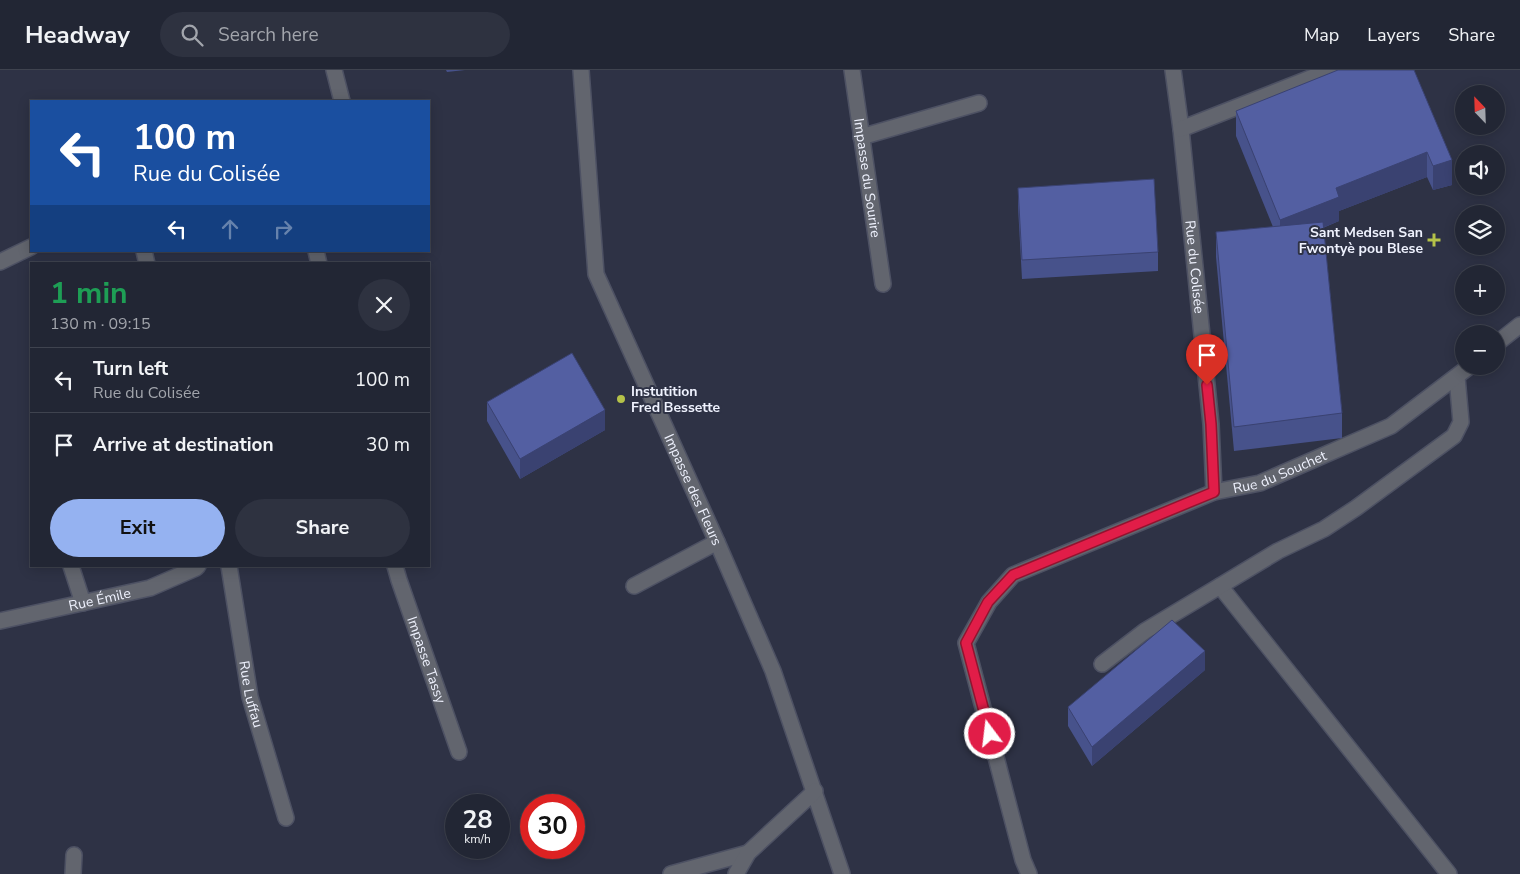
<!DOCTYPE html>
<html lang="en">
<head>
<meta charset="utf-8">
<style>
  :root { --surface:#222634; --page:#2e3240; --text:#f1f3f6; --muted:#a2a5ac; --line:#3f434f; --accent:#95b2f1 }
  body { margin:0; font-family:"Nunito Sans",sans-serif; background:var(--page); color:var(--text); height:100vh; display:flex; flex-direction:column; font-size:19px; white-space:nowrap }
  * { box-sizing:border-box; margin:0 }
  p { font-size:16px; color:var(--muted) }
  .icon { flex:none; width:28px; height:28px; fill:none; stroke:currentColor; stroke-width:2; stroke-linecap:round; stroke-linejoin:round }
  .map { position:relative; flex:1; overflow:hidden }
  .drawer { position:absolute; left:30px; top:192px; width:400px; height:305px; display:flex; flex-direction:column; background:var(--surface); border-radius:0px; box-shadow:0 2px 12px #0003,0 0 0 1px var(--line) }
  .drawer>* { flex:none }
  .hud { position:absolute; left:30px; top:30px; width:400px; height:152px; border-radius:0px; box-shadow:0 2px 12px #0003,0 0 0 1px var(--line); background:#1a4fa0; color:#fff; overflow:hidden }
  .needle { width:32px; rotate:337deg }
  .buttons { position:absolute; left:1455px; top:15px; display:grid; gap:10px }
  .buttons a { display:grid; place-items:center; width:50px; height:50px; border-radius:50%; background:var(--surface); box-shadow:0 2px 12px #0003,0 0 0 1px var(--line); font-size:25px }
  .speed { position:absolute; left:445px; top:724px; display:flex; gap:10px; font-size:25px; font-weight:700; text-align:center }
  .speed>* { display:grid; place-content:center; width:65px; height:65px; border-radius:50%; background:var(--surface); box-shadow:0 2px 12px #0003,0 0 0 1px var(--line); line-height:1 }
  .speed small { font-size:12px; font-weight:400 }
  .speed .limit { border:8px solid #d22; background:#fff; color:#111 }
  .pin { position:absolute; display:grid; place-items:center; width:42px; height:42px; color:#fff; margin:-51px -21px; border-radius:50% 50% 50% 0; rotate:-45deg; box-shadow:0 0 5px #0007 }
  .pin .icon { rotate:45deg }
  .me { position:absolute; width:55px; margin:-28px; rotate:345deg; stroke-linejoin:round; filter:drop-shadow(0 0 4px #0008) }
  .turn { display:flex; align-items:center; gap:18px; height:105px; padding:0 20px; font-size:22px }
  .turn .icon { width:65px; height:65px; stroke-width:2.5 }
  .turn b { display:block; font-size:35px; line-height:42px }
  .lanes { display:flex; align-items:center; height:48px; padding:0 20px; background:#0003; justify-content:center; gap:25px; direction:ltr }
  .lanes .off { opacity:.35 }
  .round { display:grid; place-items:center; flex:none; width:52px; height:52px; border-radius:26px; background:var(--page) }
  .headline { display:flex; align-items:center; justify-content:space-between; height:85px; padding:0 20px }
  h1 { font-size:30px; font-weight:700; line-height:38px; color:#1e9e55 }
  .action { display:flex; gap:10px; margin-top:auto; padding:10px 20px }
  .action a { flex:1; height:58px; border-radius:30px; background:var(--accent); color:#111; font-size:20px; font-weight:700; line-height:58px; text-align:center }
  .action a+a { background:var(--page); color:var(--text) }
  ul { padding:0; list-style:none }
  li { display:flex; align-items:center; gap:15px; height:65px; padding:0 20px; border-top:1px solid var(--line) }
  li div { flex:1 }
  li b { display:block; font-size:19px }
  li em { font-style:normal }
  header { display:flex; align-items:center; gap:30px; box-sizing:border-box; height:70px; padding:0 25px; background:var(--surface); border-bottom:1px solid var(--line) }
  header strong { font-size:24px }
  nav { display:flex; gap:28px; margin-inline-start:auto; font-size:18px }
  .search { width:350px; height:45px; background:var(--page); display:flex; align-items:center; gap:12px; box-sizing:border-box; padding:0 18px; border-radius:28px; color:var(--muted); font-size:19px }
  .map>svg:first-child { display:block }
</style>
</head>
<body>
<header>
<strong>Headway</strong>
<div class="search"><svg class="icon" aria-label="search" viewBox="0 0 24 24"><circle cx="10" cy="10" r="6"/><path d="M15 15l6 6"/></svg>Search here</div>
<nav><a>Map</a><a>Layers</a><a>Share</a></nav>
</header>
<div class="map">
<svg width="1520" height="804" viewBox="0 0 1520 804">
  <rect width="100%" height="100%" fill="#2e3245"/>
  <g fill="none" stroke-linecap="round" stroke-linejoin="round">
    <g stroke="#4d5163" stroke-width="18">
      <g id="lane">
        <path d="M861 67 979 33"/>
        <path d="M316 181 319 194"/>
        <path d="M71 496 83 533"/>
        <path id="s1" d="M395 496 399 510 459 682"/>
        <path d="M1220 516 1449 804"/>
        <path d="M1102 594 1145 561 1220 516 1278 481 1324 459 1356 438 1454 366 1461 352 1457 307"/>
        <path d="M73 804 74 785"/>
        <path d="M671 804 748 783"/>
      </g>
    </g>
    <g stroke="#4d5163" stroke-width="18">
      <g id="street">
        <path d="M334 0 342 31"/>
        <path id="s2" d="M581 0 596 204 717 472 773 601 842 804"/>
        <path id="s3" d="M852 0 883 214"/>
        <path id="s4" d="M1173 0 1181 59 1211 354 1214 422"/>
        <path d="M1181 59 1331 0"/>
        <path d="M144 181 147 194"/>
        <path d="M0 192 31 177"/>
        <path d="M1496 274 1520 255"/>
        <path id="s5" d="M229 496 250 627 286 748"/>
        <path d="M634 516 717 472"/>
        <path id="s6" d="M0 551 150 518 196 498 198 496"/>
        <path d="M736 804 748 783 815 721"/>
        <path id="s7" d="M1029 804 1023 790 966 573 989 532 1013 505 1214 422 1260 413 1391 356 1470 296"/>
      </g>
    </g>
    <use href="#lane" stroke="#62656e" stroke-width="15"/>
    <use href="#street" stroke="#62656e" stroke-width="15"/>
  </g>
  <path fill="#47528b" d="M446 0H465L447 2Z
    M1414 0 1452 115 1433 120 1427 107 1339 141V151L1323 158 1342 343V368L1234 381 1216 187V162L1273 157 1236 66V41Z
    M1018 118 1158 182V201L1022 209 1018 137Z
    M487 332 605 360 520 409 487 351Z
    M1205 600 1092 696 1068 656V637Z"/>
  <path fill="#3a4271" d="M1427 82V107L1339 141V151L1280 175V150L1336 118Z
    M1452 90V115L1433 120V96Z
    M605 340V360L520 409V389Z
    M1205 581V600L1092 696V677Z"/>
  <path fill="#535fa2" stroke="#3a4271" d="M1338 0H1414L1452 90 1433 96 1427 82 1336 118 1339 127 1280 150 1236 41Z
    M1154 109 1158 182 1022 190 1018 118Z
    M1323 152 1342 343 1234 357 1216 162Z
    M572 283 605 340 520 389 487 332Z
    M1172 550 1205 581 1092 677 1068 637Z"/>
  <g fill="none" stroke-linecap="round" stroke-linejoin="round">
    <g stroke="#92132f" stroke-width="12">
      <path id="route" d="M990 664 966 573 988 532 1013 505 1214 422 1211 354 1207 315"/>
    </g>
    <use href="#route" stroke="#e11d48" stroke-width="9"/>
  </g>
  <g fill="#b5c249" stroke="#2e3245" stroke-width="2">
    <path d="M1431.5 162.5h5v5h5v5h-5v5h-5v-5h-5v-5h5z"/>
    <circle cx="621" cy="329" r="5"/>
  </g>
  <g text-anchor="middle" dominant-baseline="central" stroke-width="4" stroke-linejoin="round" paint-order="stroke">
    <g font-size="14" fill="#eff2fe" stroke="#2e3245">
      <text stroke="none"><textPath href="#s3" startOffset="109">Impasse du Sourire</textPath></text>
      <text stroke="none"><textPath href="#s4" startOffset="198">Rue du Colisée</textPath></text>
      <text stroke="none"><textPath href="#s7" startOffset="609">Rue du Souchet</textPath></text>
      <text stroke="none"><textPath href="#s2" startOffset="441">Impasse des Fleurs</textPath></text>
      <text stroke="none"><textPath href="#s6" startOffset="102">Rue Émile</textPath></text>
      <text stroke="none"><textPath href="#s1" startOffset="99">Impasse Tassy</textPath></text>
      <text stroke="none"><textPath href="#s5" startOffset="130">Rue Luffau</textPath></text>
    </g>
    <g font-size="14" font-weight="bold" fill="#eff2fe" stroke="#2e3245" text-anchor="end">
      <text x="1423" y="162">Sant Medsen San<tspan x="1423" dy="16">Fwontyè pou Blese</tspan></text>
      <text x="631" y="321" text-anchor="start">Instutition<tspan x="631" dy="16">Fred Bessette</tspan></text>
    </g>
  </g>
</svg>
<div class="buttons">
<a><svg class="needle" viewBox="-14 -14 28 28"><path d="M0-13l5 13h-10z" fill="#e53935"/><path d="M0 13l5-13h-10z" fill="#a2a5ac"/></svg></a>
<a><svg class="icon" aria-label="sound" viewBox="0 0 24 24"><path d="M4 9h4l5-4v14l-5-4H4zM17 9q2 3 0 6"/></svg></a>
<a><svg class="icon" aria-label="layers" viewBox="0 0 24 24"><path d="M12 4l9 5-9 5-9-5zM3 14l9 5 9-5"/></svg></a>
<a>+</a>
<a>−</a>
</div>
<div class="speed"><div>28<small>km/h</small></div><div class="limit">30</div></div>
<div class="pin" style="left:1207px;top:315px;background:#d93025"><svg class="icon" aria-label="arrive" viewBox="0 0 24 24"><path d="M6 21V4h12l-3 4 3 4H6"/></svg></div>
<svg class="me" style="left:990px;top:664px" viewBox="-20 -20 40 40"><circle r="17" fill="#e11d48" stroke="#fff" stroke-width="3"/><path d="M0-11L8 9 0 5-8 9z" fill="#fff"/></svg>
<div class="hud">
<div class="turn"><svg class="icon" aria-label="left" viewBox="0 0 24 24"><path d="M17 20v-9H6M10 6l-5 5 5 5"/></svg><div><b>100 m</b>Rue du Colisée</div></div>
<div class="lanes"><svg class="icon" aria-label="left" viewBox="0 0 24 24"><path d="M17 20v-9H6M10 6l-5 5 5 5"/></svg><svg class="icon off" aria-label="ahead" viewBox="0 0 24 24"><path d="M12 20V5M6 11l6-6 6 6"/></svg><svg class="icon off" aria-label="right" viewBox="0 0 24 24"><path d="M7 20v-9h11M14 6l5 5-5 5"/></svg></div>
</div>
<section class="drawer">
<div class="headline"><div><h1>1 min</h1><p>130 m · 09:15</p></div><a class="round"><svg class="icon" aria-label="close" viewBox="0 0 24 24"><path d="M6 6l12 12M18 6L6 18"/></svg></a></div>
<ul>
<li><svg class="icon" aria-label="left" viewBox="0 0 24 24"><path d="M17 20v-9H6M10 6l-5 5 5 5"/></svg><div><b>Turn left</b><p>Rue du Colisée</p></div><em>100 m</em></li>
<li><svg class="icon" aria-label="arrive" viewBox="0 0 24 24"><path d="M6 21V4h12l-3 4 3 4H6"/></svg><div><b>Arrive at destination</b></div><em>30 m</em></li>
</ul>
<div class="action"><a>Exit</a><a>Share</a></div>
</section>
</div>
</body>
</html>
